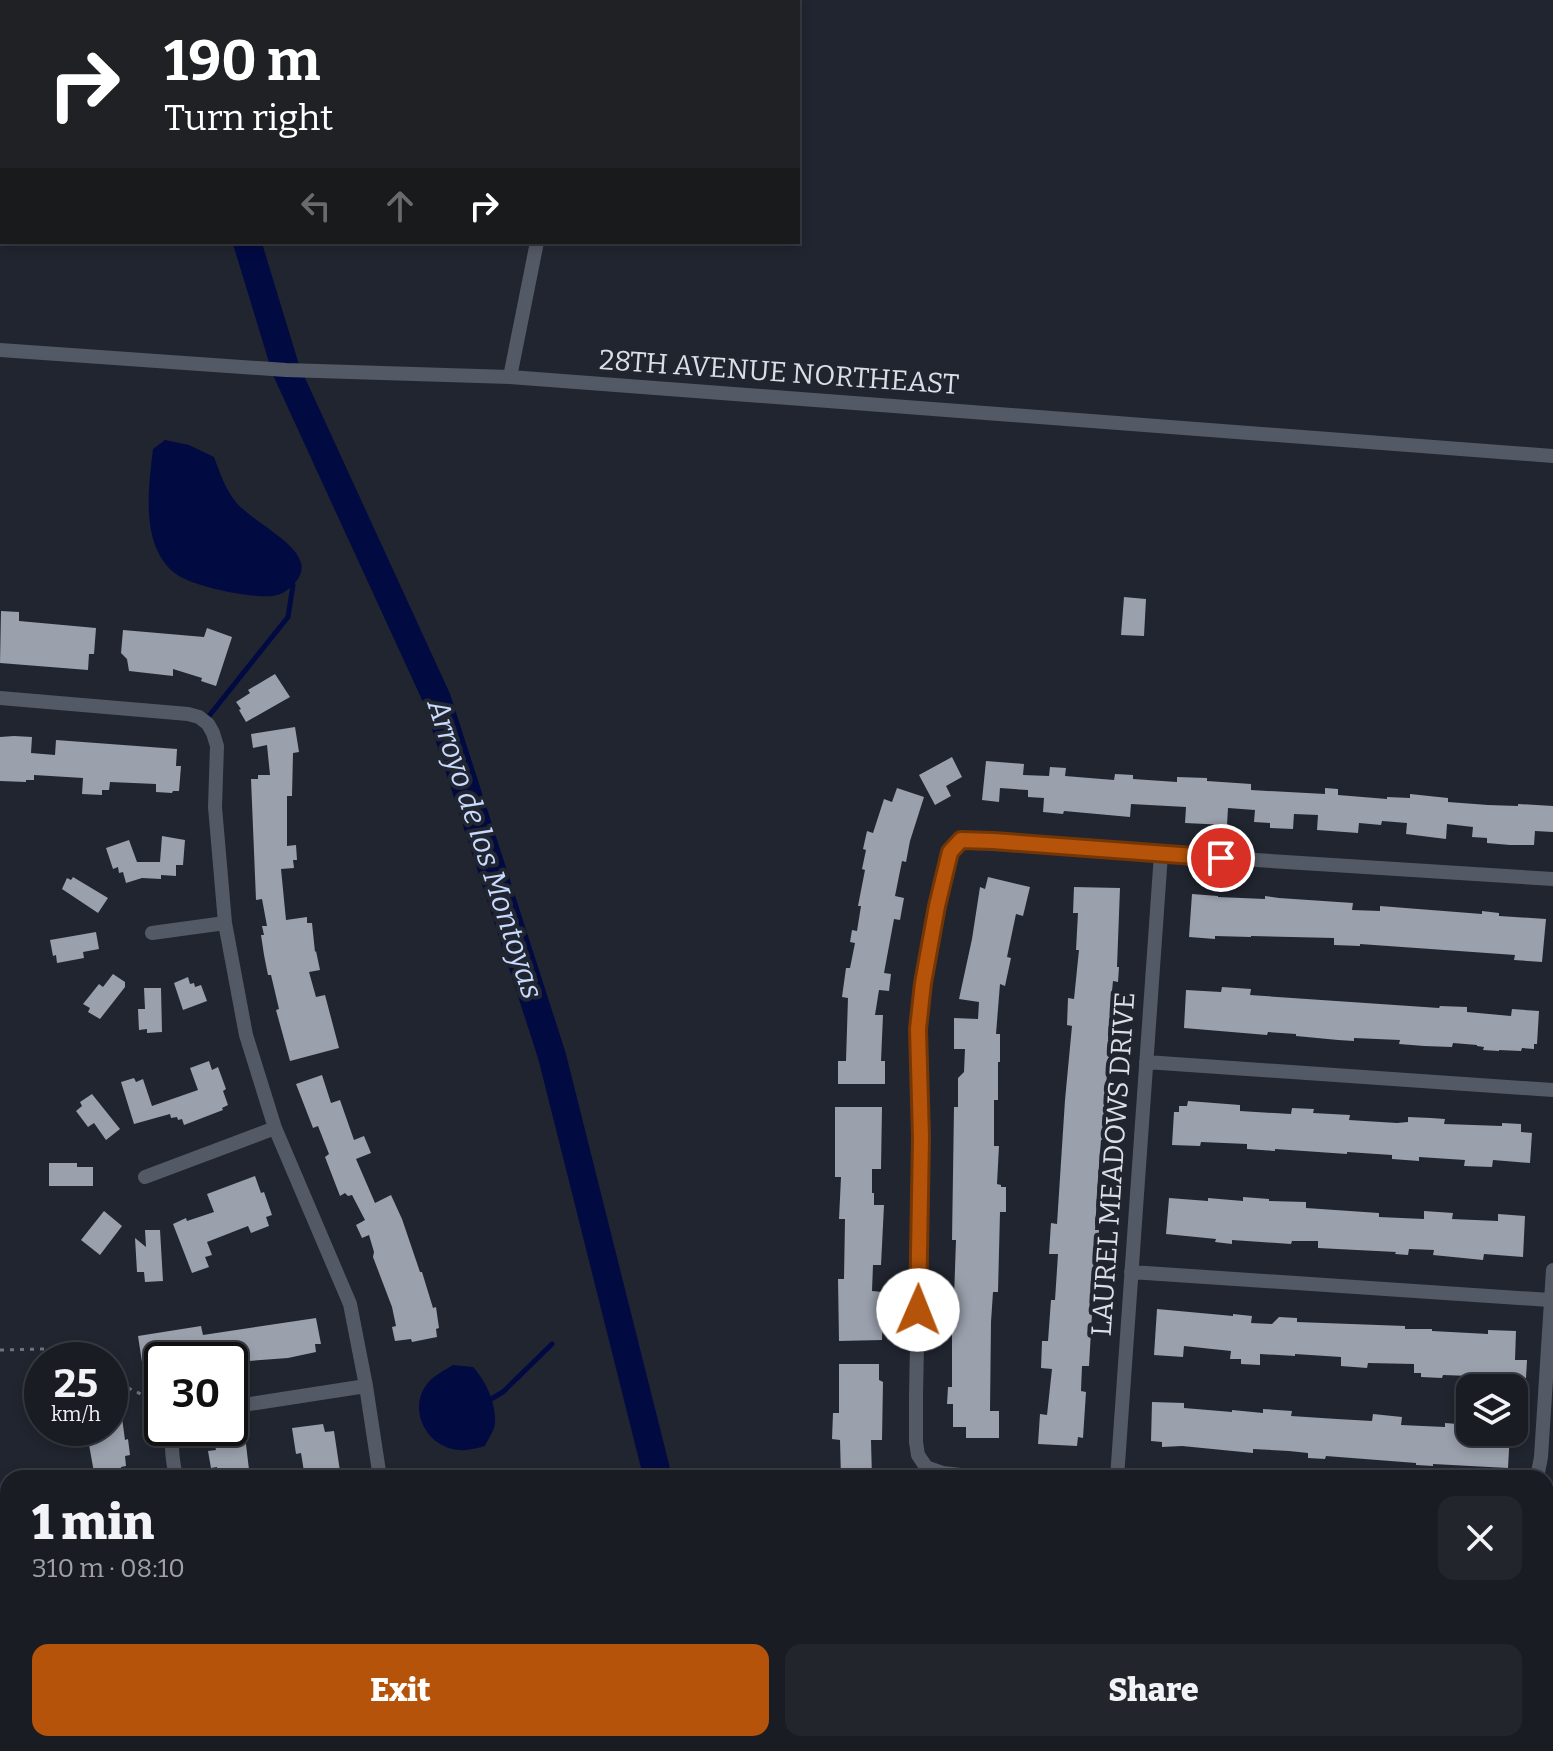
<!DOCTYPE html>
<html lang="en">
<head>
<meta charset="utf-8">
<style>
  :root { --surface:#191c23; --page:#22252b; --text:#f1f3f6; --muted:#9fa1a6; --line:#373a41; --accent:#b45309 }
  body { margin:0; font-family:Bitter,serif; background:var(--page); color:var(--text); height:100vh; display:flex; flex-direction:column; font-size:30px; white-space:nowrap }
  * { box-sizing:border-box; margin:0 }
  p { font-size:26px; color:var(--muted) }
  .icon { flex:none; width:44px; height:44px; fill:none; stroke:currentColor; stroke-width:2; stroke-linecap:round; stroke-linejoin:round }
  .map { position:relative; flex:1; overflow:hidden }
  .panel { position:absolute; left:0px; top:1470px; width:1554px; height:282px; display:flex; flex-direction:column; background:var(--surface); border-radius:24px 24px 0 0; box-shadow:0 4px 12px #0003,0 0 0 2px var(--line) }
  .panel>* { flex:none }
  .guide { position:absolute; left:0px; top:0px; width:800px; height:244px; box-shadow:0 4px 12px #0003,0 0 0 2px var(--line); background:#202124; color:#fff; overflow:hidden }
  .buttons { position:absolute; left:1456px; top:1374px; display:grid; gap:16px }
  .buttons a { display:grid; place-items:center; width:72px; height:72px; border-radius:16px; background:var(--surface); box-shadow:0 4px 12px #0003,0 0 0 2px var(--line); font-size:40px }
  .speed { position:absolute; left:24px; top:1342px; display:flex; gap:16px; font-size:40px; font-weight:700; text-align:center }
  .speed>* { display:grid; place-content:center; width:104px; height:104px; border-radius:50%; background:var(--surface); box-shadow:0 4px 12px #0003,0 0 0 2px var(--line); line-height:1 }
  .speed small { font-size:20px; font-weight:400 }
  .speed .limit { border:4px solid #111; border-radius:12px; background:#fff; color:#111 }
  .pin { position:absolute; display:grid; place-items:center; width:68px; height:68px; color:#fff; margin:-34px; border:4px solid #fff; border-radius:50%; box-shadow:0 2px 8px #0007 }
  .me { position:absolute; width:88px; margin:-44px; rotate:1deg; stroke-linejoin:round; filter:drop-shadow(0 0 6px #0008) }
  .turn { display:flex; align-items:center; gap:28px; height:168px; padding:0 32px; font-size:36px }
  .turn .icon { width:104px; height:104px; stroke-width:2.5 }
  .turn b { display:block; font-size:56px; line-height:68px }
  .lanes { display:flex; align-items:center; height:76px; padding:0 32px; background:#0003; justify-content:center; gap:40px; direction:ltr }
  .lanes .off { opacity:.35 }
  .round { display:grid; place-items:center; flex:none; width:84px; height:84px; border-radius:16px; background:var(--page) }
  .summary { display:flex; align-items:center; justify-content:space-between; height:136px; padding:0 32px }
  h1 { font-size:48px; font-weight:800; line-height:60px }
  .cta { display:flex; gap:16px; margin-top:auto; padding:16px 32px }
  .cta a { flex:1; height:92px; border-radius:16px; background:var(--accent); color:#fff; font-size:32px; font-weight:800; line-height:92px; text-align:center }
  .cta a+a { background:var(--page); color:var(--text) }
  .map>svg:first-child { display:block }
</style>
</head>
<body>
<div class="map">
<svg width="1553" height="1751" viewBox="0 0 1553 1751">
  <rect width="100%" height="100%" fill="#21252f"/>
  <path fill="#1f3263" d="M402 1744H607L609 1751H400Z"/>
  <path fill="#020a42" d="M165 440 189 445 214 457C220 473 225 488 235 501 250 520 296 541 301 563 303 572 299 579 293 585 287 591 281 595 272 596 251 598 202 588 183 578 176 575 168 568 164 562 142 532 149 484 153 449Z
    M453 1365 473 1367C486 1381 496 1403 495 1422 495 1430 488 1439 485 1446 477 1448 467 1451 459 1450 427 1448 407 1410 427 1384 433 1376 445 1370 453 1365Z"/>
  <g fill="none" stroke-linecap="round" stroke-linejoin="round">
    <path stroke="#020a42" stroke-width="5" d="M205 721 288 617 293 585
      M491 1399 503 1392 552 1344"/>
    <path stroke="#020a42" stroke-width="28" d="M218 2 219 0
      M247 242 286 370 437 699 552 1056 658 1478
      M684 1751V1744"/>
  </g>
  <path fill="#9aa0ac" d="M1124 597 1146 599 1144 636 1121 635Z
    M1 611 19 612V621L96 628 94 654H89L88 670 0 663Z
    M207 628 232 637 216 686 201 681 202 678 173 669V676L129 671 127 659 121 653 123 630 204 637Z
    M275 674 290 697 246 722 239 710 241 709 236 702 250 693 248 690Z
    M295 727 299 752 293 753 292 796H287V846L296 845 297 860H293L294 868 281 869 286 920 307 917V923H312L315 952 316 951 320 970 309 972 316 997 325 995 339 1048 290 1061 276 1010 279 1009 271 975H268L264 955 261 935H264L262 926H267L262 899 256 900 251 779H258V775H270L267 745 253 748 251 734Z
    M14 736 32 737 31 753 55 755 56 740 177 749 176 766H181L179 791H173L172 793 156 792V784L110 782 109 790H102V795L82 794 83 778 34 775V780H26V782L0 781V737Z
    M952 757 962 777 946 786 951 796 935 805 919 775Z
    M986 761 1024 764 1023 775 1049 776 1050 767 1066 768 1065 776 1114 780 1115 774 1133 775V779L1177 782V777L1207 778V781L1251 784V790L1325 794V788L1338 789V795L1387 799V797L1410 798V794L1448 798V802L1488 805 1518 806V804L1553 806V832L1535 831 1534 845H1510L1487 843V838L1472 837 1473 827 1447 824 1446 839 1406 834 1407 823 1382 821 1381 825 1359 823 1358 833 1317 830 1318 815 1294 814 1293 829 1270 828V823L1254 822 1255 810 1228 808 1227 825 1185 823 1186 807 1131 804 1130 817 1064 811 1063 814 1043 812 1044 798 1028 797V790L1000 788 999 802 982 800Z
    M897 788 924 797 910 841 906 862 902 861 895 896 904 898 900 920 894 919 884 973 891 974 889 991 879 990 875 1015H883L881 1061H885V1084H838V1061H846L848 998 842 997 846 968H850L855 943 850 942 852 930 857 931 861 906H858L865 870 862 869 866 850 863 849 867 831 873 833 884 799 892 802Z
    M162 836 185 840 183 865H176V876L161 875V879L142 878 126 883 123 872 119 873 118 867 113 869 106 848 129 840 137 862H160Z
    M73 877 108 898 98 913 62 889 67 878 71 880Z
    M988 877 1030 887 1023 916 1016 914 1007 957 1011 958 1005 986 1000 984 996 1034H1000V1062H998V1100H994V1146H999L997 1184 1001 1185V1187H1006V1212H1000L998 1292H993L991 1322 990 1411H999V1438H966V1427H953V1404H947L948 1387H952V1298H954L956 1240H952L954 1107H958V1078L964 1072 965 1049H954V1018L978 1019 979 1002 959 999 972 939 980 887 985 889Z
    M1074 887 1120 888 1117 967H1119L1118 982 1113 981 1111 1001 1108 1040H1112L1111 1058H1108L1104 1117H1106L1105 1140H1101L1098 1178 1095 1230H1099L1094 1284H1091L1089 1313 1092 1314 1089 1366H1082L1081 1391 1086 1392 1083 1438 1078 1437 1077 1446 1038 1444 1040 1414 1047 1415 1052 1369 1041 1368 1042 1341H1048L1051 1300H1055L1058 1254H1049L1051 1223 1057 1224 1065 1100 1072 1026 1067 1025 1068 998 1074 999 1079 950H1076L1078 913H1073Z
    M1192 894 1218 896V897L1265 899V896L1279 898 1353 903 1352 910 1380 911V906L1482 914V911L1499 913V916L1546 919 1542 962 1514 960 1515 955 1360 944V946L1334 945V938L1251 936V937L1215 936V939L1189 937Z
    M96 932 99 949 83 952 84 958 57 963 56 955 53 956 50 940Z
    M113 974 125 982V987L100 1019 88 1012 90 1008 83 1004 99 984 103 987Z
    M188 977 190 984 194 983 195 987 201 985 207 1001 183 1010 174 983Z
    M1222 987 1251 989 1250 995 1439 1008 1440 1006 1467 1007V1012L1511 1016 1512 1009 1539 1011 1537 1044H1534V1049L1522 1048 1521 1051 1499 1050V1051L1483 1050 1484 1047 1477 1046V1045L1453 1043 1452 1047 1424 1046 1399 1044 1400 1040 1354 1038V1041L1338 1040 1296 1036V1034L1268 1032 1267 1035 1184 1028 1186 990 1221 992Z
    M144 988H161L162 1032 147 1033V1029L139 1030 138 1009H145Z
    M209 1061 212 1070 218 1067 226 1089 223 1091 228 1105 222 1108 223 1110 184 1125 182 1119 178 1120 177 1117 171 1118 170 1114 134 1124 121 1082 134 1078 136 1082 143 1079 152 1106 198 1090 190 1068Z
    M322 1075 331 1103 340 1100 354 1140 364 1136 371 1153 356 1159 375 1203 391 1195 402 1219 420 1272H422L433 1308 436 1307 439 1328 436 1329 437 1337 412 1342 411 1339 395 1341 392 1327 396 1326 392 1307 373 1257 374 1252 369 1235 362 1238 356 1225 365 1220 352 1195 348 1196 345 1193 340 1196 325 1157 329 1154 318 1126 313 1128 296 1084Z
    M92 1094 120 1129 106 1140 94 1123 88 1127 76 1111 82 1106 80 1102Z
    M1188 1101 1240 1105V1111L1291 1114 1292 1108 1314 1109 1313 1113 1350 1115 1349 1120 1397 1123 1408 1122V1117L1431 1118 1445 1119 1444 1124 1502 1126V1123L1521 1124V1132L1532 1133 1530 1163 1493 1160 1492 1167 1464 1166 1465 1160 1419 1157V1161L1392 1159V1155L1347 1152V1154L1275 1149V1151L1247 1149V1144L1201 1142 1200 1146 1172 1145 1174 1112H1179V1106H1187Z
    M835 1107H882L881 1169H872V1193H874V1205H884L881 1265H873L872 1291 883 1292 882 1340 839 1341 838 1279H844L845 1219H839L841 1177H835Z
    M49 1163H77V1167H93V1186H49Z
    M255 1176 261 1193 264 1192 272 1215 266 1217 269 1226 251 1233 248 1226 207 1242 212 1255 205 1257 209 1267 192 1273 173 1224 186 1218 187 1221 214 1212 207 1194Z
    M1243 1197 1269 1199V1201L1306 1202V1208L1379 1213V1217L1424 1219V1211L1453 1213 1452 1219 1498 1221V1214L1525 1216 1523 1257 1484 1254 1483 1260 1433 1255 1434 1250 1409 1249 1408 1255 1395 1254 1396 1252 1318 1248V1241H1292L1291 1244 1232 1240V1244L1215 1242 1216 1239 1166 1234 1169 1198 1208 1201V1198L1243 1201Z
    M104 1211 122 1226 100 1255 81 1240Z
    M145 1230H160L163 1281 145 1282 144 1272H137L135 1238 146 1247Z
    M1157 1309 1233 1316V1314L1252 1316 1251 1323 1272 1324 1279 1317 1297 1318V1322L1405 1326V1329H1432V1331L1488 1334V1330L1516 1331 1515 1360H1527L1526 1378 1443 1375 1442 1378 1421 1377V1373H1414V1364L1368 1363 1367 1368 1341 1366V1357L1295 1354V1356L1260 1354V1365L1241 1364V1359H1230L1231 1351 1184 1346 1183 1357 1154 1355Z
    M316 1318 321 1344H315L316 1352 288 1358 249 1361 230 1365V1360H162V1376L142 1362 138 1336 201 1326 203 1335Z
    M839 1364H879V1380L883 1382 882 1440H871L872 1478H841L840 1440 832 1439 833 1413H839Z
    M110 1388H118L125 1440 128 1439 130 1455 125 1456 126 1466 121 1467 122 1478H95L86 1428H110Z
    M1152 1402 1184 1403V1408L1232 1412V1410L1263 1413V1409L1292 1411 1291 1416 1337 1419 1372 1421 1373 1414 1402 1417 1401 1425 1445 1427V1423L1470 1425V1432H1510L1508 1468 1433 1464V1466L1416 1465V1463L1326 1456 1325 1459 1308 1458V1453L1289 1451 1253 1449V1453L1182 1446 1162 1447V1442L1151 1441Z
    M323 1424 325 1432 334 1431 341 1478H305L301 1453 296 1454 292 1428Z
    M245 1436 250 1478H218L217 1467 211 1468 208 1451 216 1450 214 1441Z"/>
  <g fill="none" stroke-linecap="round" stroke-linejoin="round">
    <path stroke="#6e727b" stroke-width="3" stroke-dasharray="4 6" stroke-linecap="butt" d="M0 1350 44 1349 68 1360
      M110 1379 155 1401 162 1407
      M1546 1683 1553 1684
      M595 1744 597 1751
      M837 1744 838 1751
      M417 1751 419 1744
      M724 1751 734 1744"/>
    <path stroke="#545a65" stroke-width="14" d="M586 2 587 0
      M0 350 286 370 510 377 1553 456
      M510 377 537 242
      M0 698 188 714 199 717 208 724 213 733 217 746 215 807 225 923 246 1035 275 1128 350 1304 366 1386 380 1478
      M152 933 225 923
      M1146 1062 1553 1090
      M145 1177 275 1128
      M1131 1272 1550 1300
      M230 1407 366 1386
      M176 1478C173 1461 169 1444 176 1428
      M1093 1478 978 1477 943 1473 926 1467 918 1455 916 1442V1396L921 1138 918 1029 923 983 937 906 950 852 961 840 993 841 1161 854 1553 879
      M1117 1478 1161 854
      M1537 1478 1541 1457 1553 1270
      M171 1751 174 1744
      M389 1751 391 1744"/>
    <path stroke="#545a65" stroke-width="18" d="M1546 1636H1553
      M1546 1663H1553
      M644 1751 651 1744
      M695 1751 705 1744"/>
  </g>
  <g fill="none" stroke-linecap="round" stroke-linejoin="round">
    <g stroke="#753606" stroke-width="20">
      <path id="route" d="M918 1310 921 1138 918 1029 923 983 937 906 950 852 961 840 993 841 1221 858"/>
    </g>
    <use href="#route" stroke="#b45309" stroke-width="14"/>
  </g>
  <g text-anchor="middle" dominant-baseline="central" stroke-width="8" stroke-linejoin="round" paint-order="stroke">
    <g font-size="28" fill="#dbdee5" stroke="#21252f">
      <text transform="translate(779 372) rotate(4)">28TH AVENUE NORTHEAST</text>
      <text transform="translate(1113 1164) rotate(-86)">LAUREL MEADOWS DRIVE</text>
    </g>
    <g font-size="30" font-style="italic" fill="#c9daff" stroke="#21252f">
      <text transform="translate(485 849) rotate(72)">Arroyo de los Montoyas</text>
    </g>
  </g>
</svg>
<div class="buttons">
<a><svg class="icon" aria-label="layers" viewBox="0 0 24 24"><path d="M12 4l9 5-9 5-9-5zM3 14l9 5 9-5"/></svg></a>
</div>
<div class="speed"><div>25<small>km/h</small></div><div class="limit">30</div></div>
<div class="pin" style="left:1221px;top:858px;background:#d93025"><svg class="icon" aria-label="arrive" viewBox="0 0 24 24"><path d="M6 21V4h12l-3 4 3 4H6"/></svg></div>
<svg class="me" style="left:918px;top:1310px" viewBox="-20 -20 40 40"><circle r="19" fill="#fff"/><path d="M0-13L10 11 0 6-10 11z" fill="#b45309"/></svg>
<div class="guide">
<div class="turn"><svg class="icon" aria-label="right" viewBox="0 0 24 24"><path d="M7 20v-9h11M14 6l5 5-5 5"/></svg><div><b>190 m</b>Turn right</div></div>
<div class="lanes"><svg class="icon off" aria-label="left" viewBox="0 0 24 24"><path d="M17 20v-9H6M10 6l-5 5 5 5"/></svg><svg class="icon off" aria-label="ahead" viewBox="0 0 24 24"><path d="M12 20V5M6 11l6-6 6 6"/></svg><svg class="icon" aria-label="right" viewBox="0 0 24 24"><path d="M7 20v-9h11M14 6l5 5-5 5"/></svg></div>
</div>
<section class="panel">
<div class="summary"><div><h1>1 min</h1><p>310 m · 08:10</p></div><a class="round"><svg class="icon" aria-label="close" viewBox="0 0 24 24"><path d="M6 6l12 12M18 6L6 18"/></svg></a></div>
<div class="cta"><a>Exit</a><a>Share</a></div>
</section>
</div>
</body>
</html>
